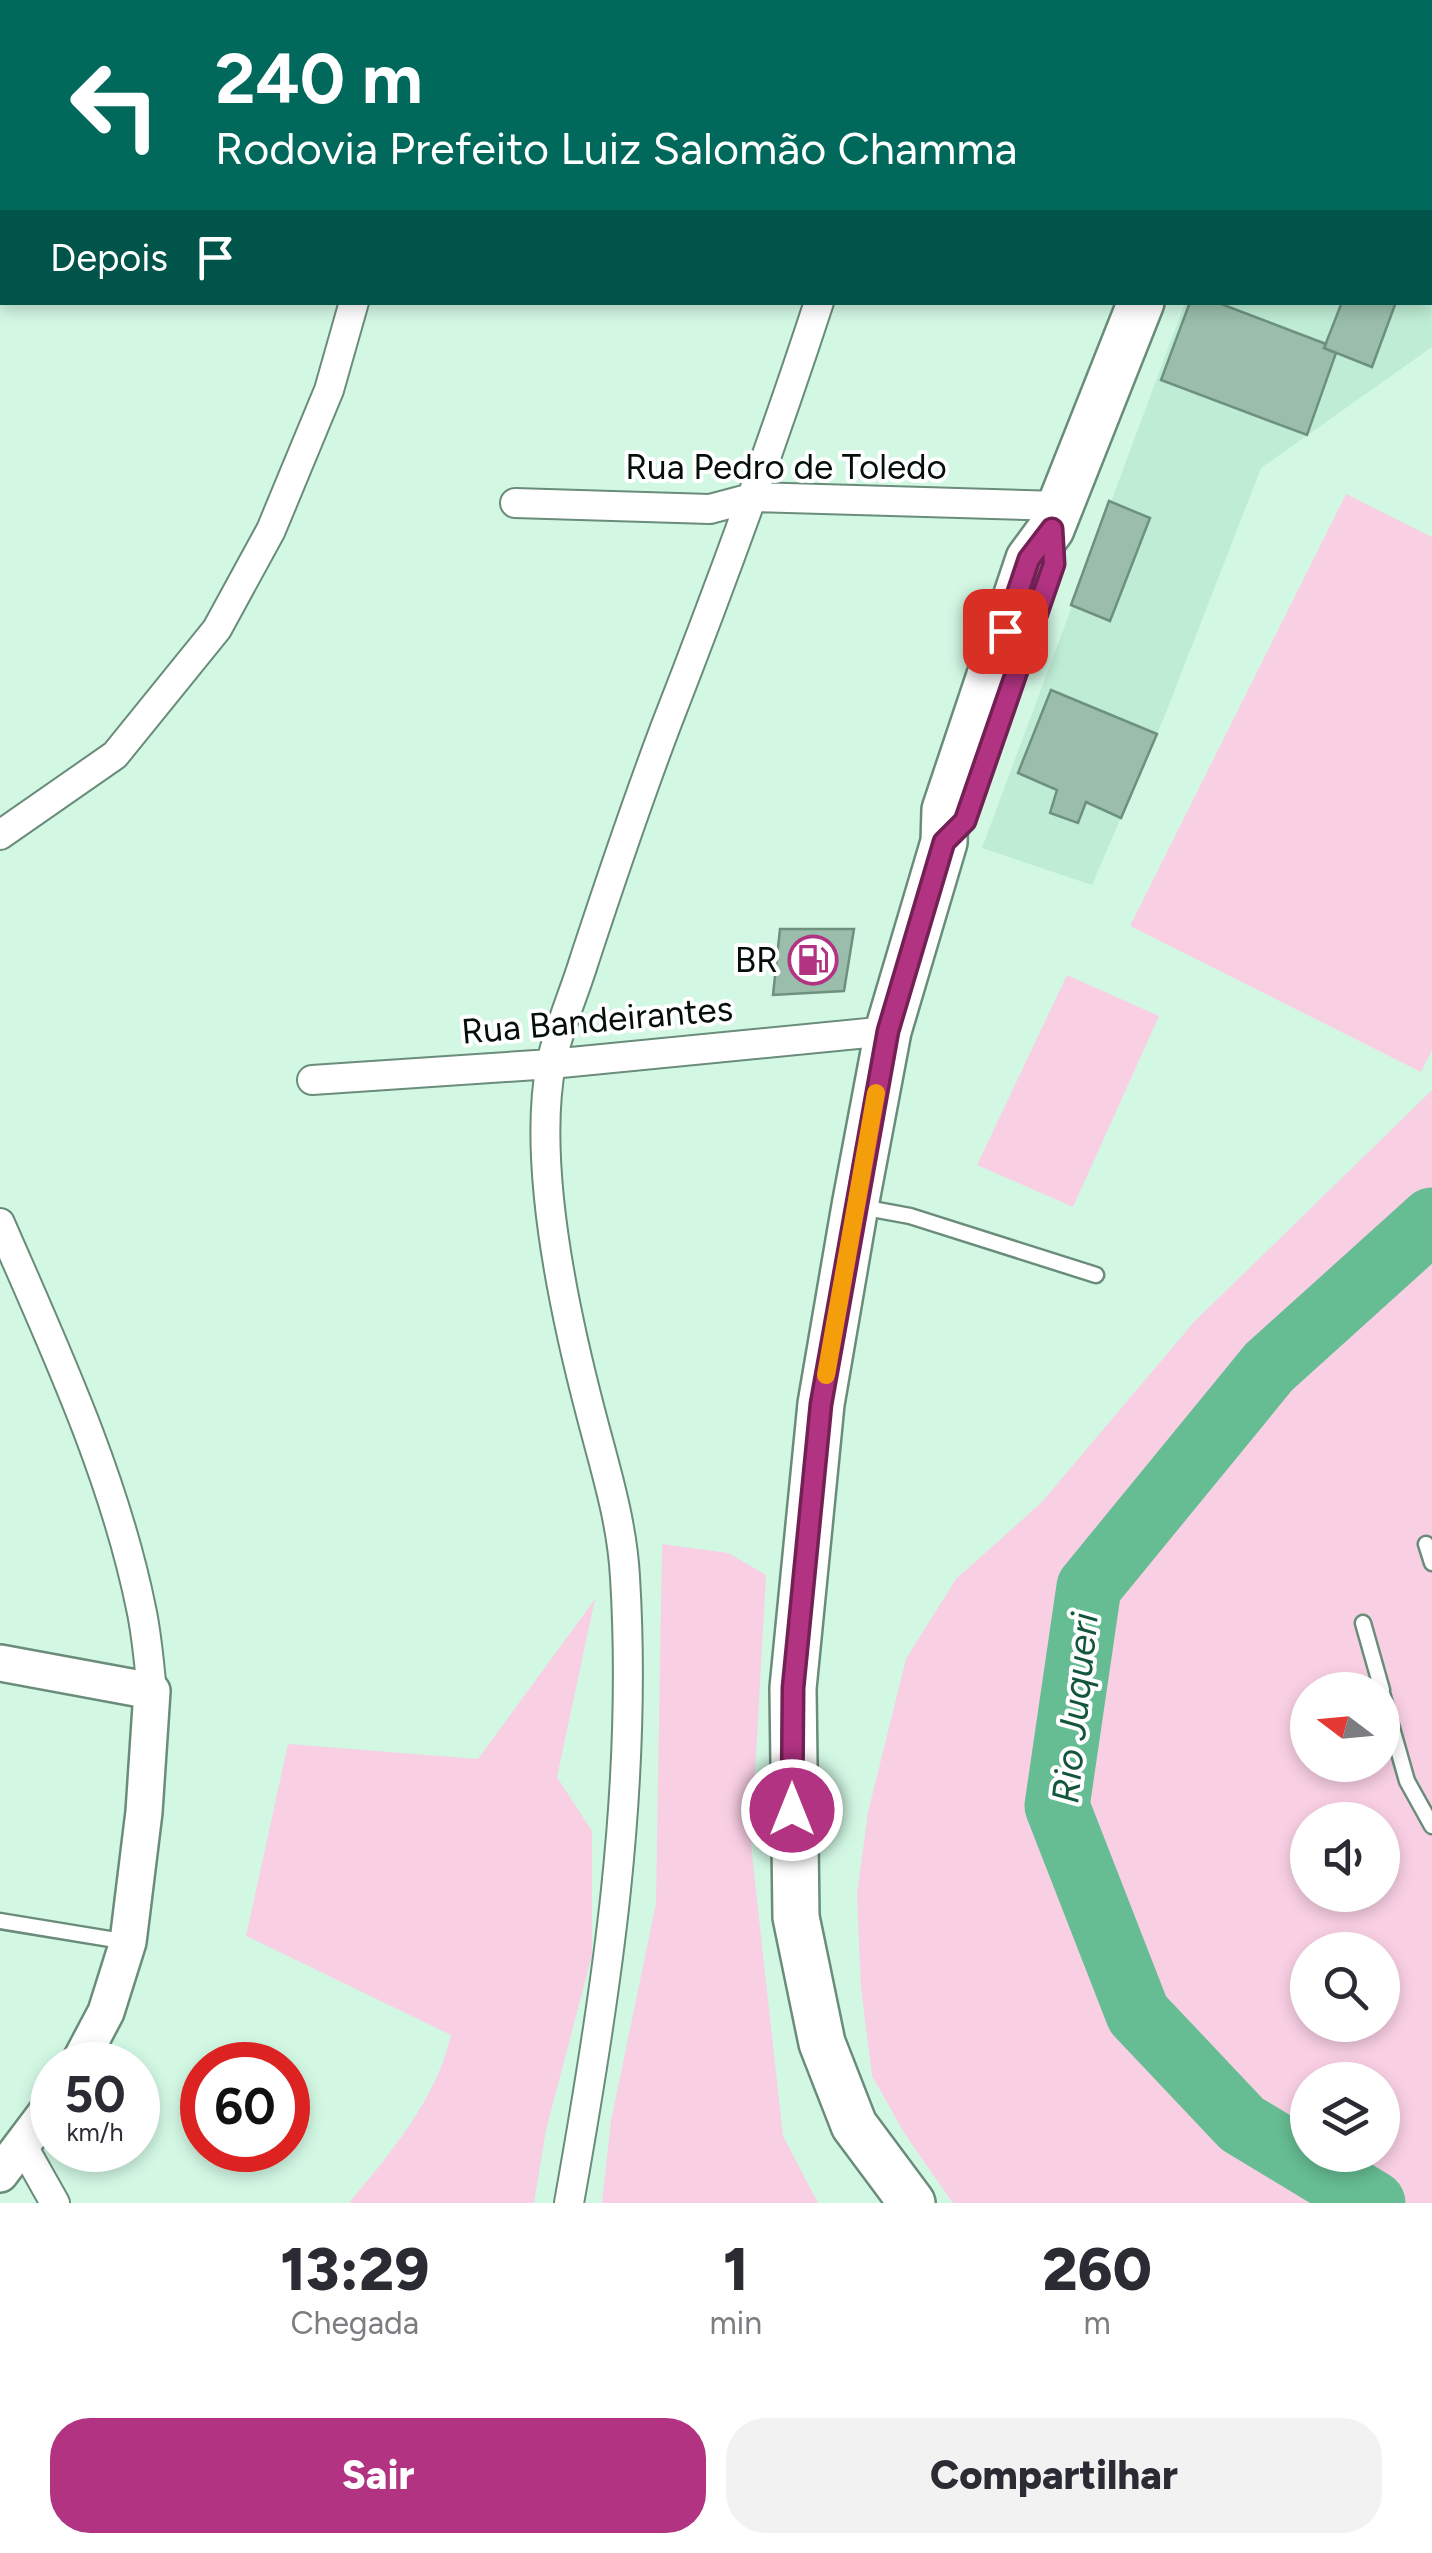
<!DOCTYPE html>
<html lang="pt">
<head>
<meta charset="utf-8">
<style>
  :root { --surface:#fff; --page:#f2f2f3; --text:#2b2b33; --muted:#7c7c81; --accent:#b13382 }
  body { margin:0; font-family:Figtree,sans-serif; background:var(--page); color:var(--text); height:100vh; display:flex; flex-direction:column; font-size:38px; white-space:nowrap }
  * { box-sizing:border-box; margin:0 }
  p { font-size:32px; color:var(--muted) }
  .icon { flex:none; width:55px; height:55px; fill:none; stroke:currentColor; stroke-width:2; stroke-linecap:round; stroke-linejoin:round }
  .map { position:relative; height:2203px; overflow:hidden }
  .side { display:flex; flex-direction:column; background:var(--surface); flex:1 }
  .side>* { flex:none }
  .guide { position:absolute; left:0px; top:0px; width:1432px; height:305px; box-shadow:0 5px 15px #0003; background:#00695c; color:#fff; overflow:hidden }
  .needle { width:65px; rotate:286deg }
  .buttons { position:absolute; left:1290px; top:1672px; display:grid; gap:20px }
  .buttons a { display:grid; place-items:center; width:110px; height:110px; border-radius:50%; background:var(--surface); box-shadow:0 5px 15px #0003; font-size:50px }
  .speed { position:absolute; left:30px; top:2042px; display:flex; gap:20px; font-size:50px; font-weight:700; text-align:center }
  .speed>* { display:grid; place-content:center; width:130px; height:130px; border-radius:50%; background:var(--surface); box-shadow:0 5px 15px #0003; line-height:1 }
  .speed small { font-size:25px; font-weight:400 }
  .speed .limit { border:15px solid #d22; background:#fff; color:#111 }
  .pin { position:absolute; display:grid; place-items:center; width:85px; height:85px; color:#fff; margin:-42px; border-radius:20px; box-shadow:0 5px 15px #0006 }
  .me { position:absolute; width:110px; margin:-55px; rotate:0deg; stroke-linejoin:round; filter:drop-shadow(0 0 8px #0008) }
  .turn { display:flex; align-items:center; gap:35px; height:210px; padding:0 50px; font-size:45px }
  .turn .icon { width:130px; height:130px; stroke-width:2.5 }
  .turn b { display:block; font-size:70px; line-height:85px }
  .then { display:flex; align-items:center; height:95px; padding:0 50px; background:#0003; gap:20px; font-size:38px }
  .eta { display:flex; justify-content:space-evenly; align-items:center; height:170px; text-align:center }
  .eta b { font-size:60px; font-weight:800; line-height:70px }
  .action { display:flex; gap:20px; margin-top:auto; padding:20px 50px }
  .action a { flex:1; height:115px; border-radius:40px; background:var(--accent); color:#fff; font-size:40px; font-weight:800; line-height:115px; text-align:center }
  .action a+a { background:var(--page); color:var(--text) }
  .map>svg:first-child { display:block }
</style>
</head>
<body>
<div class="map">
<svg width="1432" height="2203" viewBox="0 0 1432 2203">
  <rect width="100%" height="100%" fill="#d2f8e4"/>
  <path fill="#beecd4" d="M1430 106 1432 347 1261 468 1165 715 1092 885 982 848 1185 303 1430 302Z"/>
  <path fill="#f9cfe4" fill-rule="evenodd" d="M1346 494 1432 537V1050L1421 1072 1130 926Z
    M1067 975 1159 1016 1073 1207 977 1165Z
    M1432 1090V2203H953L906 2136 872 2076 861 1988 857 1894 868 1812 906 1659 956 1579 1041 1503 1194 1322ZM1308 1690H1382V1765H1308ZM1308 1820H1382V1895H1308ZM1308 1950H1382V2025H1308ZM1308 2080H1382V2155H1308Z
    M662 1544 728 1553 766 1575 751 1845 783 2136 818 2203H602L611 2121 656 1903Z
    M595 1599 557 1777 592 1831V1955L546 2130 534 2203H349C391 2152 436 2100 451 2035L246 1936 288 1744 478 1759Z"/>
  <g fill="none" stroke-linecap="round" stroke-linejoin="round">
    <path stroke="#66bc93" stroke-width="65" d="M1373 2203 1242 2124 1138 2014 1057 1806 1089 1587 1269 1367 1432 1220"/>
  </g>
  <path fill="#9abeab" stroke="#6e917f" stroke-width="2.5" d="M1190 302H1216L1326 344 1324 348 1336 353 1307 435 1161 380Z
    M1342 302H1396L1372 367 1324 348Z
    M1109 501 1150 518 1110 621 1071 605Z
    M1051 690 1157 734 1121 818 1086 802 1078 823 1050 813 1057 790 1018 773Z
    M780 929H854L844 991 773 995Z"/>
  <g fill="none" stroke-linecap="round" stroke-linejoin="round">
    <g stroke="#6a8c7a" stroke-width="19">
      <path id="service" d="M237 0 240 2
        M861 1207 910 1216 1096 1275
        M1426 1544 1432 1563
        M1363 1623 1382 1690
        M1382 1693 1407 1781 1432 1826
        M0 1921 128 1942"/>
    </g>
    <g stroke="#6a8c7a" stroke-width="32">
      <path id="minor" d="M442 2 443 0
        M918 2V0
        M515 503 710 509 755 497 1059 506
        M0 835 115 755 217 629 271 530 329 390 354 302
        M312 1080 551 1064 888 1031
        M0 1223C54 1347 114 1475 141 1608 147 1635 149 1664 152 1691
        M24 2148 55 2203
        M569 2203C606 1996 638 1789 625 1577 622 1521 605 1468 591 1414 565 1315 532 1165 551 1064 558 1029 574 994 584 961 610 882 636 805 665 728 720 587 772 446 819 302"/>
    </g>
    <g stroke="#6a8c7a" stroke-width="40">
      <path id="tertiary" d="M0 1663 152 1691 144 1812 128 1942 106 2012 78 2065
        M0 2174 52 2105"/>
    </g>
    <g stroke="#6a8c7a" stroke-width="50">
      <path id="primary" d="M1246 2 1247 0
        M1281 2 1282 0
        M912 2203 854 2125 822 2043 796 1917 793 1688 821 1404 855 1206 888 1031 944 842 945 810 1029 559 1051 529 1141 302"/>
    </g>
    <use href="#service" stroke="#fff" stroke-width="14"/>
    <use href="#minor" stroke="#fff" stroke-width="28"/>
    <use href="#tertiary" stroke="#fff" stroke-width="35"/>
    <use href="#primary" stroke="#fff" stroke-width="45"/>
  </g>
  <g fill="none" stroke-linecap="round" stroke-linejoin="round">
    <g stroke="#732154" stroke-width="25">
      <path id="route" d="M792 1810 793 1688 821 1404 888 1031 944 842 965 821 1054 564 1052 529 1029 559 1005 631"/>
    </g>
    <use href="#route" stroke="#b13382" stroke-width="18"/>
    <path stroke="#f59e0b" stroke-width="18" d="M826 1375 876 1093"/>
  </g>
  <defs>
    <g id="fuel-ring" transform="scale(2.5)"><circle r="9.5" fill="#fff" stroke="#b13382" stroke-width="1.5"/><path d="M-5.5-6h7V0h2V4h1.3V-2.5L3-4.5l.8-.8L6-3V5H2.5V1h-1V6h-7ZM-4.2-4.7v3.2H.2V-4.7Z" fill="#b13382"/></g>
  </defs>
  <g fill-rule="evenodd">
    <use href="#fuel-ring" x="813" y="960"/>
  </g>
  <g text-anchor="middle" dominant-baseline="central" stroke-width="8" stroke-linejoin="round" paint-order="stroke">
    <g font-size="35" fill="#040f09" stroke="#fff">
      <text x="786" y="467">Rua Pedro de Toledo</text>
      <text transform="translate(597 1020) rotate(-5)">Rua Bandeirantes</text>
    </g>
    <g font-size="35" fill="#040f09" stroke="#fff" text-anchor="end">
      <text x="778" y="960">BR</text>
    </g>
    <g font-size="38" font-style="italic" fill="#13563c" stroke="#fff">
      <text transform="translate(1075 1708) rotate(-84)">Rio Juqueri</text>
    </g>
  </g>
</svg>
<div class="buttons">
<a><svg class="needle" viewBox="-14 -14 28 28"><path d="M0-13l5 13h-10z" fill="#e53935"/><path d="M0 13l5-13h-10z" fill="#7c7c81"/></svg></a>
<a><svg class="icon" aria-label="sound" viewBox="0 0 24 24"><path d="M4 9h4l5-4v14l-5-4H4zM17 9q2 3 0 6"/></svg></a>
<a><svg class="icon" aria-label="search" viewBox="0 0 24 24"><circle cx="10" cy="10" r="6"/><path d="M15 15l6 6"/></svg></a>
<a><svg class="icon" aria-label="layers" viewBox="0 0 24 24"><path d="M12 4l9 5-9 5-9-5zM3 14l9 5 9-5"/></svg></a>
</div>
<div class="speed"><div>50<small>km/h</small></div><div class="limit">60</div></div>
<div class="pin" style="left:1005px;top:631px;background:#d93025"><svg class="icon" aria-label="arrive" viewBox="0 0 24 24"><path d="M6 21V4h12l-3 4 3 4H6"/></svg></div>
<svg class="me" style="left:792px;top:1810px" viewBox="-20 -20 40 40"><circle r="17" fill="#b13382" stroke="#fff" stroke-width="3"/><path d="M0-11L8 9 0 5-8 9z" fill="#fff"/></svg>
<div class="guide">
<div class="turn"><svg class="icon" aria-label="left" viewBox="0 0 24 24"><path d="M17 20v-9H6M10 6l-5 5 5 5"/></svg><div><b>240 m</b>Rodovia Prefeito Luiz Salomão Chamma</div></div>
<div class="then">Depois<svg class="icon" aria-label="arrive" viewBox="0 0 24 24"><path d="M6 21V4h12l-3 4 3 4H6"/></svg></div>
</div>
</div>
<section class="side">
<div class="eta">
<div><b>13:29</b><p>Chegada</p></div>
<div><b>1</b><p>min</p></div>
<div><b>260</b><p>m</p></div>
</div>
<div class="action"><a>Sair</a><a>Compartilhar</a></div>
</section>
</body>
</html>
